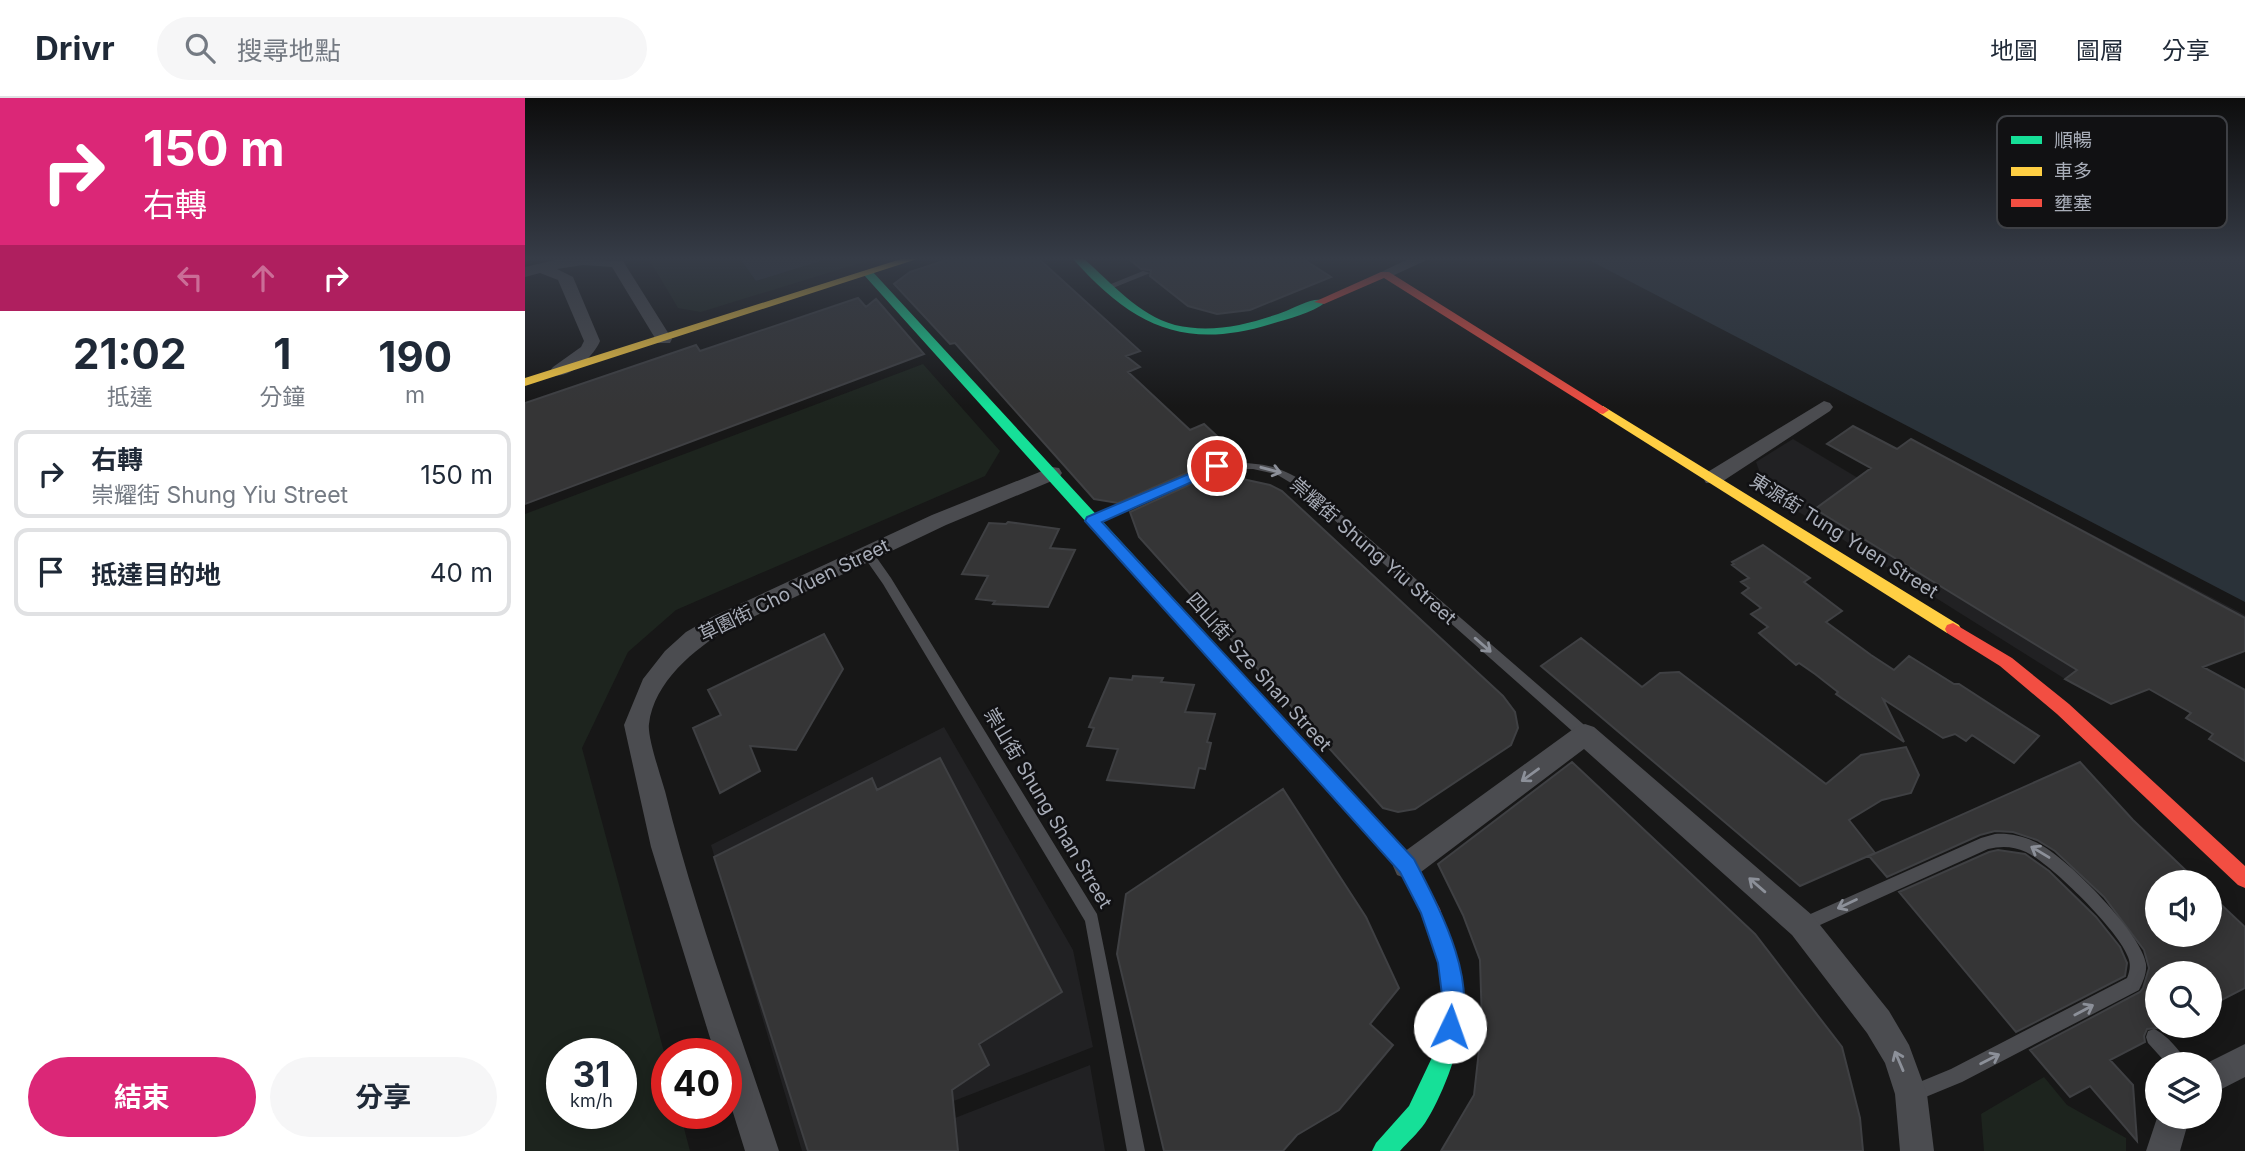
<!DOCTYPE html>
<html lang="zh-TW">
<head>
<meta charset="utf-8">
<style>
  :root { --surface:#fff; --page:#f6f6f7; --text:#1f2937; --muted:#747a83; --line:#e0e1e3; --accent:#db2777 }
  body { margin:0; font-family:Inter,"Noto Sans TC",sans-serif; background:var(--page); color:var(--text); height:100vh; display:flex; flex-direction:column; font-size:26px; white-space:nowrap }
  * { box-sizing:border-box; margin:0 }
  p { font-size:23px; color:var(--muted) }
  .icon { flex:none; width:38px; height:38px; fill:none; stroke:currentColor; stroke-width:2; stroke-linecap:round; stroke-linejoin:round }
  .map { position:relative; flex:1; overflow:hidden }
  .side { display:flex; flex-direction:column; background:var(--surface); width:525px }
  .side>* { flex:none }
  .banner { background:#db2777; color:#fff; overflow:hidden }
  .controls { position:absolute; left:1620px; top:772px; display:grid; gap:14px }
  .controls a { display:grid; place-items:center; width:77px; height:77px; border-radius:50%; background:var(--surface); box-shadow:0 4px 18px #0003; font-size:35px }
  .speed { position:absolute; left:21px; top:940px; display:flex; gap:14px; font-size:35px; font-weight:700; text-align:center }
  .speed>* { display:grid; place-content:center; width:91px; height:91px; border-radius:50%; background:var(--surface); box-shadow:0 4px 18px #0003; line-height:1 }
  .speed small { font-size:18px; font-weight:400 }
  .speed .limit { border:10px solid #d22; background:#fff; color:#111 }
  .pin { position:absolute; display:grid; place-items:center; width:60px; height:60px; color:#fff; margin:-30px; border:4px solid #fff; border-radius:50%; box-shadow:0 2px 7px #0007 }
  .me { position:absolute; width:77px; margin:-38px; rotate:3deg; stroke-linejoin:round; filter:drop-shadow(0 0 5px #0008) }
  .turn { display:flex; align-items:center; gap:24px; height:147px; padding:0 28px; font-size:32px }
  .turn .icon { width:91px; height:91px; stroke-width:2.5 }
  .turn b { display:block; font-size:49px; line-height:60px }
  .lanes { display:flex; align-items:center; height:66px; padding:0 28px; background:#0003; justify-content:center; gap:35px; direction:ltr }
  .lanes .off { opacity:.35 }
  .eta { display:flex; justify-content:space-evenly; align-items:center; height:119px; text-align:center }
  .eta b { font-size:42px; font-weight:700; line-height:49px }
  .primary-button { display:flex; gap:14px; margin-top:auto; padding:14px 28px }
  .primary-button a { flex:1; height:80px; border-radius:42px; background:var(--accent); color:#fff; font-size:28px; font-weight:700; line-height:80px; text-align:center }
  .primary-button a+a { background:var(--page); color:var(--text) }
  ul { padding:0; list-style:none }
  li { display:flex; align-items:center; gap:21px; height:88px; margin:0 14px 10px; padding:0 14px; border:4px solid var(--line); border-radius:14px }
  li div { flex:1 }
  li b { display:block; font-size:26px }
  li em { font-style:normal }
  header { display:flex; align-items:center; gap:42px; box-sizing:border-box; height:98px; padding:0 35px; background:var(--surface); border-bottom:2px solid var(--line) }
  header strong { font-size:33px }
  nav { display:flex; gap:38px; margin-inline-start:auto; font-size:24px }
  .search { width:490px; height:63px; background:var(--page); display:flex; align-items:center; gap:18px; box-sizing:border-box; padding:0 24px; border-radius:38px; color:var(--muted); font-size:26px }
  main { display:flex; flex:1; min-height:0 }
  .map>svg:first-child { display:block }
</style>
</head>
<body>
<header>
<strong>Drivr</strong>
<div class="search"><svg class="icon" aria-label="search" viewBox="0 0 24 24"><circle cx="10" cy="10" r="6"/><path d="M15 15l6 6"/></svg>搜尋地點</div>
<nav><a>地圖</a><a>圖層</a><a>分享</a></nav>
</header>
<main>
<section class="side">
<div class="banner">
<div class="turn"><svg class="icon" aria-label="right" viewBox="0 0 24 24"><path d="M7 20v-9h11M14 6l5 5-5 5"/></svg><div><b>150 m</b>右轉</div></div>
<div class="lanes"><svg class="icon off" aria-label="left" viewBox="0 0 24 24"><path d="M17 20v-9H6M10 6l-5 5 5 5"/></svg><svg class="icon off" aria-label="ahead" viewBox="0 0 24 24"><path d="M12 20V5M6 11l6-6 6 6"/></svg><svg class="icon" aria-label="right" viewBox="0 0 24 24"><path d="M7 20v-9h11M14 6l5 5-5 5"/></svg></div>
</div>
<div class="eta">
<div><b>21:02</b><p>抵達</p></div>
<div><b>1</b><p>分鐘</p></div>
<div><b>190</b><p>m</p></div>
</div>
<ul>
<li><svg class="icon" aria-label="right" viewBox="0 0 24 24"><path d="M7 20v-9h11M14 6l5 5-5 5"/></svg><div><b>右轉</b><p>崇耀街 Shung Yiu Street</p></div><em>150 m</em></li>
<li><svg class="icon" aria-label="arrive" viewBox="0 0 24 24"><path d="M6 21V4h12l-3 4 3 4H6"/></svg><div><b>抵達目的地</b></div><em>40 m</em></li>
</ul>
<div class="primary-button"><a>結束</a><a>分享</a></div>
</section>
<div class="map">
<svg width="1720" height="1053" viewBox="0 0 1720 1053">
  <rect width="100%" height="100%" fill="#171717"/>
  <path fill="#212123" d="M1268 341 1333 380 1386 341 1720 517V552L1586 606 1540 581 1242 394 1231 364Z
    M419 629 548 852 568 949 300 1053H277L186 747Z
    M565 967 580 1053H433L430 1020Z"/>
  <path fill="#1d241e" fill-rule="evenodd" d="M124 161H215L231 183 302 161H348L176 214 153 210Z
    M398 266 475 353 460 378 151 512 103 554 57 650 142 965V1015H155L165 1053H0V416ZM37 956H96V1015H37Z
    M1519 979 1542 1007 1601 1040V1053H1459L1456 1016Z"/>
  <path fill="#2a3239" d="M215 161H302L231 183Z
    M1062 161H1720V504Z"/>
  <path fill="#353536" stroke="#3f4043" stroke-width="2" d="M425 161H514L615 253 601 258 615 269 603 274 665 332 679 326 707 352 668 370 671 371 593 405 569 401 430 245 425 246 369 186 385 174Z
    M604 161H778L806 179 725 212 692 216 663 208 625 178 626 172 616 171Z
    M333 200 341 209 351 201 399 256 0 406V305L171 247 175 253Z
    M1328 328 1372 351 1386 341 1720 520V553L1678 569 1720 592V663L1684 641 1688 636 1661 620 1666 615 1624 591 1586 606 1540 581 1552 572 1290 411 1346 370 1302 346Z
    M690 375 745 387 757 393 978 598 990 614 993 630 986 647 890 711 873 714 858 710 614 439 605 414Z
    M483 424 534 431 525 450 550 452 523 509 468 506 470 503 451 501 463 478 437 476 464 425 481 426Z
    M1238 447 1285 480 1279 484 1317 513 1301 524 1346 557 1369 572 1384 558 1429 586H1434L1514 638 1489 665 1447 637 1441 643 1430 636 1418 640 1358 601 1379 644 1311 596 1313 594 1290 576 1274 565 1271 567 1234 535 1243 529 1226 516 1236 510 1217 495 1224 490 1216 484 1224 480 1207 467 1209 466 1207 464Z
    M299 536 318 571 271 652 225 648 235 673 195 695 168 630 196 617 183 592Z
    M1056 540 1117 589 1135 575 1154 574 1301 686 1336 657 1381 649 1394 677 1386 695 1357 702 1324 722 1350 755 1275 788 1016 568Z
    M608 578 638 580 636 584 669 587 660 614 690 616 682 644 686 645 680 671 674 670 669 690 582 682 593 651 562 648 569 630 564 629 585 580 607 582Z
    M415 660 537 894 454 946 464 967 427 992 433 1053H283L189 759 347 680 352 692Z
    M1047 664 1230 836 1317 949 1335 1020 1338 1053H916L949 997 957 925 955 862 938 817 913 766Z
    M1555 664 1608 722 1673 784H1633V836H1685V796L1720 829V890L1685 908V875H1633V930L1622 931 1619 938 1620 944 1585 962 1608 987 1612 1043 1565 988 1545 999 1505 952 1615 894 1618 890 1624 870 1619 852 1579 799 1530 753 1512 742 1488 734 1470 733 1455 737 1362 779 1344 758Z
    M758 691 841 819 874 890 845 926 868 947 814 1012 772 1037 758 1053H639L592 856 601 796Z
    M1473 752 1500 756 1524 773 1571 819 1595 849 1602 865 1600 878 1491 934 1374 794 1464 754Z"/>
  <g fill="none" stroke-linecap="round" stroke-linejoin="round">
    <path fill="#4b4c50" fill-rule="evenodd" d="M618 173 625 175 588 190 581 188Z
      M692 365C729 365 746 363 779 384L1065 632 1067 636 1065 640 1060 642 1055 640 771 388 751 376 728 371H693L572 426H564L562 423 564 420Z
      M343 452 347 453 366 480 572 816 620 1053H602L560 823 358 486 337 456Z
      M1470 736C1486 735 1502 739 1516 747 1543 761 1618 837 1621 866 1622 875 1618 884 1614 892L1437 984 1386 1005 1380 1002 1377 996 1380 990 1426 971 1602 880C1605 873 1606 866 1603 859 1594 833 1525 765 1501 754 1488 748 1476 748 1463 751L1284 832 1278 835 1272 832 1270 827 1272 822 1456 740Z
      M1629 931C1641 936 1657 954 1662 966H1642L1623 945 1621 939 1623 933Z"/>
    <path fill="#4b4c50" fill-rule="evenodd" d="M34 161 98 163 147 241 145 245H133L87 169 58 167 32 171 48 179 75 243C69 258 45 281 28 277L25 273 28 269 56 249 59 243 33 182 15 175 0 179V169Z
      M883 161H904L865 179H855L852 176Z
      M1299 303 1305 305 1308 309 1305 313 1195 385H1181L1178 380 1181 375Z
      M527 369 534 370 537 375 534 380 421 427 203 531C169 551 129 584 124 626 122 638 136 679 140 693 170 815 215 934 254 1053H220L201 992V956H190L126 749 99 627 118 581 140 553 161 534 187 519 407 417Z
      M1060 626 1069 629 1287 817 1364 913 1384 947 1402 996 1409 1053H1375L1370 996 1360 965 1342 935 1267 837 1059 651 892 777 882 781 872 777 868 768 872 759 1051 629Z
      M1720 946V979L1685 997V966H1680Z
      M1633 1017 1665 1018 1655 1053H1621Z"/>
    <path fill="#16e098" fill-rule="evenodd" d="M548 161H559C587 185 613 217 650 227 688 236 726 226 761 213 772 209 791 197 801 204 787 215 763 221 746 226 658 253 607 227 548 161Z
      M339 173H347L754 615 757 620 754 625 748 627 742 625 339 177Z
      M928 894 935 898C947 926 917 1000 900 1025 893 1035 883 1044 875 1053H847L851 1045 884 1008 911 951 921 898Z"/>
    <path fill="#ffcf43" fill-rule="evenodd" d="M376 161H392L0 288V280Z
      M1078 308 1434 527 1436 531 1434 535H1422L1074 315 1072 312Z"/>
    <path fill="#f24e42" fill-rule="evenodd" d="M856 174H864L1084 312 1078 316 1074 315 859 180 799 206 789 204Z
      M1428 525 1487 560 1544 606 1720 768V790L1713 787 1532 616 1475 568 1422 535 1420 531 1422 527Z
      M748 613 754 615 889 762 915 811 933 865 939 905 935 912 928 916 921 912 913 865 896 814 875 774 742 625 739 620 742 615Z"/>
  </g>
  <defs><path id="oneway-shaft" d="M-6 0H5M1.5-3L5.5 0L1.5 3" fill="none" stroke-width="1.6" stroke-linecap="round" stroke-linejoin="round" transform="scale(1.75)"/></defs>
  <g stroke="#8c9099">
    <use href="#oneway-shaft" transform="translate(746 372) rotate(15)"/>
    <use href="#oneway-shaft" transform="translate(958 547) rotate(41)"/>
    <use href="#oneway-shaft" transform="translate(1005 677) rotate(144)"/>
    <use href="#oneway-shaft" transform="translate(1515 754) rotate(-149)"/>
    <use href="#oneway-shaft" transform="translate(1232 787) rotate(-139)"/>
    <use href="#oneway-shaft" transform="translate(1322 806) rotate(155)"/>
    <use href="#oneway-shaft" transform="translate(1559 912) rotate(-28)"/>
    <use href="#oneway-shaft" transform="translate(1465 961) rotate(-27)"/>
    <use href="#oneway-shaft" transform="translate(1374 963) rotate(-113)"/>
  </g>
  <linearGradient id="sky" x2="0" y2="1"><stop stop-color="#0d0d0d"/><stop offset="0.52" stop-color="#363c47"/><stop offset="1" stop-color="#363c47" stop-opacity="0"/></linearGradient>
  <rect width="1720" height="309" fill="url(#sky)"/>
  <path fill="#1a73e8" stroke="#114b97" stroke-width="2" d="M692 364 696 365V371L577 424 889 761C913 808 955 883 933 936L925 940 918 936 914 929 918 905 913 865 896 815 875 774 560 423 562 419Z"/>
  <g text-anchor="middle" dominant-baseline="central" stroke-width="5" stroke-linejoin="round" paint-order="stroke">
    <g font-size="19" fill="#a8adb8" stroke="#111113">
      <text transform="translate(1319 438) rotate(32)">東源街 Tung Yuen Street</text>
      <text transform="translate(848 453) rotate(41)">崇耀街 Shung Yiu Street</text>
      <text transform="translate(269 492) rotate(-26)">草園街 Cho Yuen Street</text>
      <text transform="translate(734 574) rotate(48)">四山街 Sze Shan Street</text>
      <text transform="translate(523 710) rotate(59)">崇山街 Shung Shan Street</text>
    </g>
  </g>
  <rect x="1472" y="18" width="230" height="112" rx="10" fill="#111113" stroke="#3e4045" stroke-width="2"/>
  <rect x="1486" y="38" width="31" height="8" fill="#16e098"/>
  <rect x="1486" y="69" width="31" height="9" fill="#ffcf43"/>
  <rect x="1486" y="101" width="31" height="8" fill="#f24e42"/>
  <g font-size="19" fill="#a8adb8">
    <text x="1529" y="49">順暢</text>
    <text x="1529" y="80">車多</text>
    <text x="1529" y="112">壅塞</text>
  </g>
</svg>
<div class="controls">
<a><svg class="icon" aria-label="sound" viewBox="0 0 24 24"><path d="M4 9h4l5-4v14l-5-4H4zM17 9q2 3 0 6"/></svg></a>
<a><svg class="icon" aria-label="search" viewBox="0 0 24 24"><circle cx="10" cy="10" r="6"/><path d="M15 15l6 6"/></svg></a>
<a><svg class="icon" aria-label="layers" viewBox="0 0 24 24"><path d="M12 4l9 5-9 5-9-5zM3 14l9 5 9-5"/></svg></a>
</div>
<div class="speed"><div>31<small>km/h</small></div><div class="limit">40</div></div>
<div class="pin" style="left:692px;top:368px;background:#d93025"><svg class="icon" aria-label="arrive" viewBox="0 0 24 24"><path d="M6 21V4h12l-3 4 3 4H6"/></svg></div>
<svg class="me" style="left:925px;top:929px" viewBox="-20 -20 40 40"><circle r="19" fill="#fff"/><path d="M0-13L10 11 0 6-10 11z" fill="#1a73e8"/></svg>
</div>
</main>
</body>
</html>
